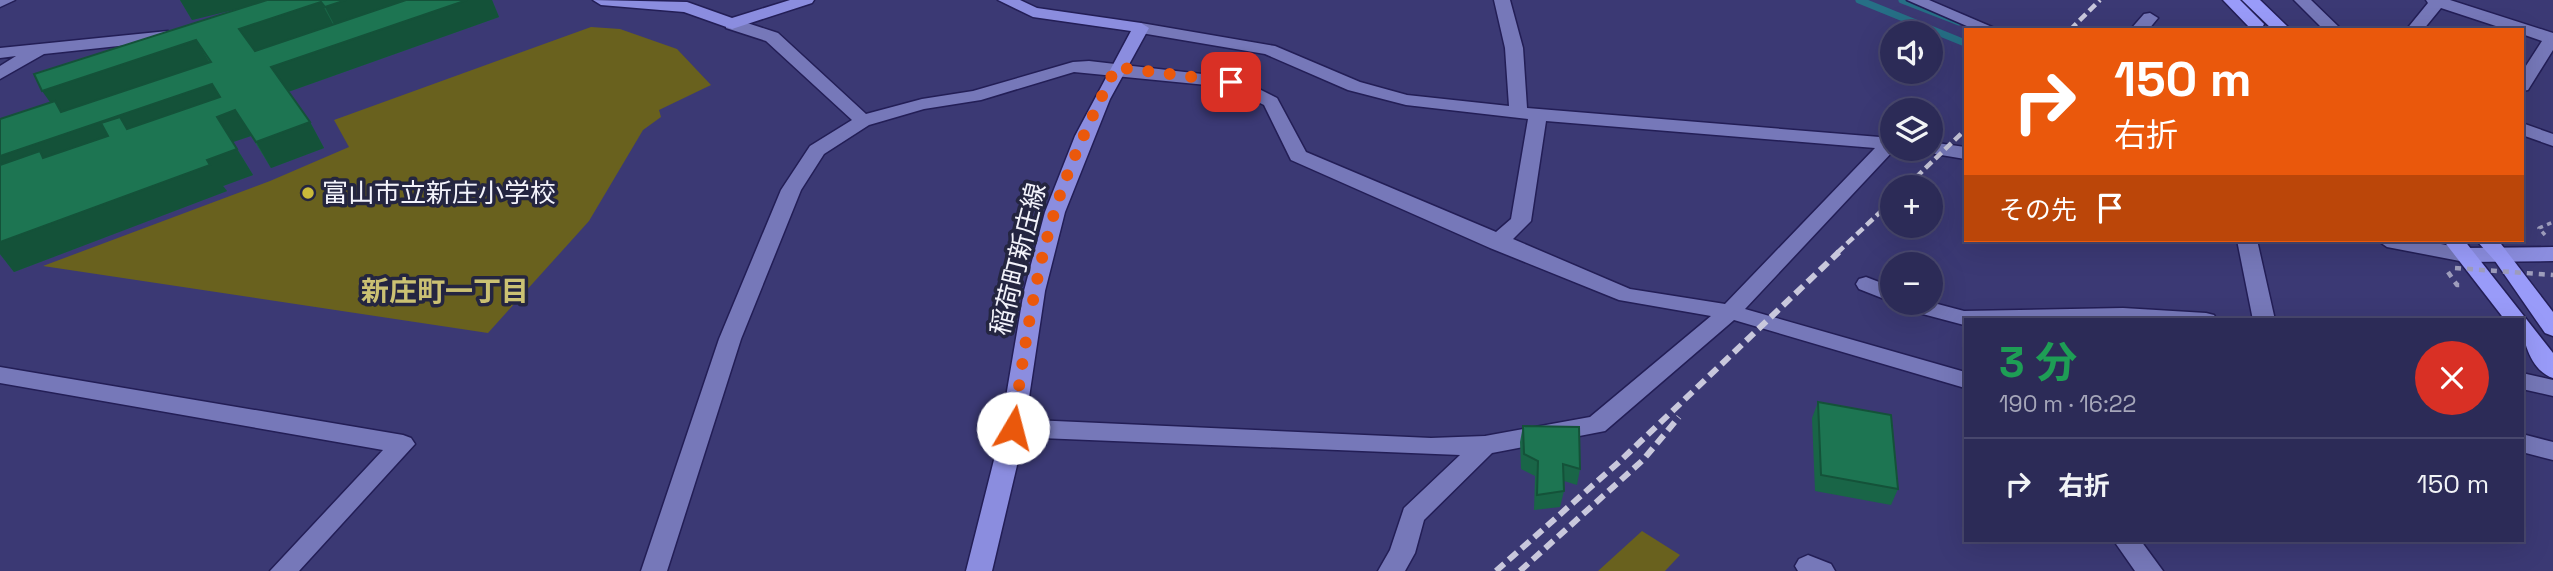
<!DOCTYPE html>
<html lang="ja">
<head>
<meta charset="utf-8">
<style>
  :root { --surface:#2c2b57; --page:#383761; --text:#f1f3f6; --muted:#a6a7ba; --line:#48476d }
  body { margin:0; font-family:"Space Grotesk","Noto Sans JP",sans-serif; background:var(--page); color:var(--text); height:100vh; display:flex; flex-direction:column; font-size:26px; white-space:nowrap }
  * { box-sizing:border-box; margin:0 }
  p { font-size:23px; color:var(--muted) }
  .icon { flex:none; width:38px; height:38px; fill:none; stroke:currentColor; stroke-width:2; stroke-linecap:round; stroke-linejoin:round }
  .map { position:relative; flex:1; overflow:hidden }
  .drawer { position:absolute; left:1964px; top:318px; width:560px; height:224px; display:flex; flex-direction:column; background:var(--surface); border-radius:0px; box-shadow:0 7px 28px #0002,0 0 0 2px var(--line) }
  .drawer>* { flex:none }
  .guide { position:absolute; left:1964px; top:28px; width:560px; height:214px; border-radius:0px; box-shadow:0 7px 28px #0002,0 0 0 2px var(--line); background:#ea580c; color:#fff; overflow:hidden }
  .buttons { position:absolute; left:1880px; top:21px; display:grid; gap:14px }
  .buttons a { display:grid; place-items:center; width:63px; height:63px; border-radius:50%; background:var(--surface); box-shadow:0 7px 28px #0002,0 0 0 2px var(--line); font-size:35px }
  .pin { position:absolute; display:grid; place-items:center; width:60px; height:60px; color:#fff; margin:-30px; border-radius:14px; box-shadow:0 4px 10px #0006 }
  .me { position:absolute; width:77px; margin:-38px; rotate:8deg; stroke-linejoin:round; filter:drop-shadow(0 0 5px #0008) }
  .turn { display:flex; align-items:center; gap:24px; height:147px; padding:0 35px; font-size:32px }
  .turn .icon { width:91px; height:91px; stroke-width:2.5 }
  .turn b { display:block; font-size:49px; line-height:60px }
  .then { display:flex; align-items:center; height:66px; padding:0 35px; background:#0003; gap:14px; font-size:26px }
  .round { display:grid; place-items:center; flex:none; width:74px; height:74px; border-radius:37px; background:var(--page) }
  .overview { display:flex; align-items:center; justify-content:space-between; height:119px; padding:0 35px }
  h1 { font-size:42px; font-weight:700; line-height:52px; color:#1e9e55 }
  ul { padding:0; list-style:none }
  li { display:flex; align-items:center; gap:21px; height:91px; padding:0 35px; border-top:2px solid var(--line) }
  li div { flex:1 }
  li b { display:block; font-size:26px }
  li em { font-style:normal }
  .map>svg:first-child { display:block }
</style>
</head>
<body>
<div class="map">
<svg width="2553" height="571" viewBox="0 0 2553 571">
  <rect width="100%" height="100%" fill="#3b3974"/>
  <path fill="#69611e" d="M591 27 620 29 677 49 711 85 659 110 661 117 643 130 589 221 488 333 43 266 270 181 349 147 334 120Z
    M1642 531 1680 555 1665 571H1598Z"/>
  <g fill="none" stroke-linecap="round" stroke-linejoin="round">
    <path stroke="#266f86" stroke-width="7" d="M1859 0 1965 43
      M1902 0 1959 22"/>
    <g stroke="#231e56" stroke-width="3">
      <path id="minor" d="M0 0H15L0 7Z
        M1494 0H1510L1523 48 1527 108 1892 138V149H1895L1745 309 1965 372V388L1734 320 1605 431 1492 453 1424 520 1415 553 1405 571H1378L1390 550 1404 508 1460 455 1013 437 1005 434 1001 428 1005 422 1013 419 1431 438 1485 436 1590 417 1711 316 1619 300 1490 248 1291 160 1264 105 1227 87 1074 72 981 100 924 109 869 125 824 154 801 190 741 339 667 571H641L719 339 781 190 810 146 852 120 766 41 726 28V20H738L778 33 866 114 922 99 973 91 1073 62 1089 61 1237 78 1277 98 1306 152 1496 232 1511 219 1528 119 1406 105 1348 90 1265 54 1141 33 1133 28 1141 23 1275 46 1360 82 1407 95 1509 106 1505 48ZM1546 121 1875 148 1725 304 1630 289 1513 239 1531 221Z
        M1907 0H1929L1999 30H1976Z
        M2294 0H2311L2342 30H2324Z
        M2426 0H2450L2553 33V50L2528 90 2522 91V72L2542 41 2522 34V30H2508L2441 8 2423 30H2406L2428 3Z
        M2150 13 2158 18 2148 30H2130L2144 14Z
        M168 31 176 36 174 40 44 54 0 79V66L16 56 0 58V48Z
        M2522 123 2553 134V146L2522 135Z
        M1930 142 1965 147V159L1923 152 1921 149H1930Z
        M2237 240H2257L2275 320H2253Z
        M2377 240H2420L2472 250 2475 255 2465 262 2387 247Z
        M1866 277 1892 287V302L1859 289 1856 284 1859 279Z
        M1930 302 1964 311 2123 308 2206 313 2214 315 2217 320H1965L1964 325 1900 308 1897 303Z
        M0 367 403 435 411 438 415 444 299 571H270L383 450 0 383Z
        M2522 373 2553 380V396L2522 389Z
        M2522 434 2553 442V460L2522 452Z
        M2114 541H2141L2163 571H2135Z
        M1808 555 1831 564 1835 571H1798L1795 566 1799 559Z"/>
    </g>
    <g stroke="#231e56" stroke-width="3">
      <path id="major" d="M593 0 687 2 732 18 790 0H814L812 3 732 29 684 12 601 5Z
        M998 0H1020L1037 8 1141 23 1149 28 1110 99 1065 212 1045 291 1022 444 992 571H966L998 444 1024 291 1045 212 1075 136 1131 31 1033 17Z
        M2553 247V261L2465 262 2455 255 2465 248Z"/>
    </g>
    <g stroke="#231e56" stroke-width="3">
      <path id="highway" d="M2223 0H2240L2264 24 2262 28H2250Z
        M2242 0H2260L2291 30H2273Z
        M2443 240H2464L2553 353V378C2531 371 2522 340 2522 320H2505Z
        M2476 240H2498L2553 312V336L2545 333 2495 261Z"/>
    </g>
    <path stroke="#9e9dbc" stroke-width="3.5" stroke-dasharray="4.5 4.5" stroke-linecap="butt" d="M2545 235 2539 228 2553 222"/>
    <path stroke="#9e9dbc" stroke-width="4.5" stroke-dasharray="6 6" stroke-linecap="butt" d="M2448 272 2457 285H2461"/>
    <use href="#minor" fill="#7678b9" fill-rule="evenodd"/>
    <use href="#major" fill="#8b8ddf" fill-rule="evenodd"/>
    <use href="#highway" fill="#999bf9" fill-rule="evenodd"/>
    <path stroke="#c9c8dc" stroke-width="4.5" stroke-dasharray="9 4.5" stroke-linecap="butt" d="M2070 30 2100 0
      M1906 187 1965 130
      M1837 253 1892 201"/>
    <path stroke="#c9c8dc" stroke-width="6" stroke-dasharray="11 6" stroke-linecap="butt" d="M1496 571 1618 463 1839 252
      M1520 571 1643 460 1679 417"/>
    <path stroke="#9e9dbc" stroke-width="4.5" stroke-dasharray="6 6" stroke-linecap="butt" d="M2455 268 2553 275"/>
  </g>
  <path fill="#196547" d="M180 0H492L499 17 288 92 310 122 324 148 271 168 251 136 233 142 253 175 223 186 227 191 14 272 0 254V119L50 103 244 7 192 20Z
    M1818 402 1898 489 1891 505 1815 491 1812 418Z
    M1523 426 1580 469 1577 485 1564 481V491L1560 507 1534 510 1535 476 1521 469 1520 442Z"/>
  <path fill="#145239" d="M180 0H275L192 20Z
    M346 0H403L407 8 338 32 325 7Z
    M467 0H492L499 17 285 93 271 67Z
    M321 2 334 26 254 53 239 29Z
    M196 40 211 65 212 84 227 109 0 189V156L60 116 42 91Z
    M235 110 251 136 233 142 217 117Z
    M310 122 324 148 271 168 256 142Z
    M237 149 253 175 223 186 227 191 14 272 0 254V239Z"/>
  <path fill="#1d7552" stroke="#145239" stroke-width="2" d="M267 0H346L325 7 321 2 239 29 255 51 406 0H467L271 67 310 122 256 142 235 110 217 117 237 149 207 160 210 165 0 242V165L40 151 43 158 108 136 101 123 120 117 127 129 220 97 212 84 0 156V119L55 101 61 112 211 62 196 40 42 91 34 74Z
    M1818 402 1891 415 1898 489 1821 475Z
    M1523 426 1579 427 1580 469 1563 464 1564 491 1537 495 1538 461 1524 454Z"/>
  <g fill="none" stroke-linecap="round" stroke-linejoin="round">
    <path stroke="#ea580c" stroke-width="12" stroke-dasharray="0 21.6" d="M1013 428C1024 352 1034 274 1058 201 1073 155 1095 111 1116 67L1231 82"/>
  </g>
  <circle fill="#caba3a" stroke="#242540" stroke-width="2.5" cx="308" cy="193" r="7"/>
  <g text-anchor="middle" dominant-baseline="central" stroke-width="7" stroke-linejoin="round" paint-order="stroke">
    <g font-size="26" fill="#f3f3fb" stroke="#242540" text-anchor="start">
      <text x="322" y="193">富山市立新庄小学校</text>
    </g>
    <g font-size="26" fill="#f3f3fb" stroke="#242540">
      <text transform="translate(1018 259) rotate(-76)">稲荷町新庄線</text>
    </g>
    <g font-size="28" font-weight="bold" fill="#cbc173" stroke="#242540">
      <text x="445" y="291">新庄町一丁目</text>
    </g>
  </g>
</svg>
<div class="buttons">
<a><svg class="icon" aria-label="sound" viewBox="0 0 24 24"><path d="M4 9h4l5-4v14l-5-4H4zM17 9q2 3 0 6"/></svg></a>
<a><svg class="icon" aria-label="layers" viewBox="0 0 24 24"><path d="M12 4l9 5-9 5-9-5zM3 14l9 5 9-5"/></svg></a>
<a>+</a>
<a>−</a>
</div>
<div class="pin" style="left:1231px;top:82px;background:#d93025"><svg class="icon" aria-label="arrive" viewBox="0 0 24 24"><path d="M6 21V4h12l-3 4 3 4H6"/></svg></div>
<svg class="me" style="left:1013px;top:428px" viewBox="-20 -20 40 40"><circle r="19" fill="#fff"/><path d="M0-13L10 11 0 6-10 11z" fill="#ea580c"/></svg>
<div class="guide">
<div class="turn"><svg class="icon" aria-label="right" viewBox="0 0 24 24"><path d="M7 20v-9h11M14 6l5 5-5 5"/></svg><div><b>150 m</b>右折</div></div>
<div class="then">その先<svg class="icon" aria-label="arrive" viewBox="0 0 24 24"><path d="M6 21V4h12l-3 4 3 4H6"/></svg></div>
</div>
<section class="drawer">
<div class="overview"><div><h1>3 分</h1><p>190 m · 16:22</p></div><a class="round" style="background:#d93025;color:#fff"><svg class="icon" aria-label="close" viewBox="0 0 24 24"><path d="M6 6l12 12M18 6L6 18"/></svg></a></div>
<ul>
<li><svg class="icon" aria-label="right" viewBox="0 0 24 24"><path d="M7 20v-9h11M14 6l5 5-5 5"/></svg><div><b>右折</b></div><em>150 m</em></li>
</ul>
</section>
</div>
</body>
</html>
